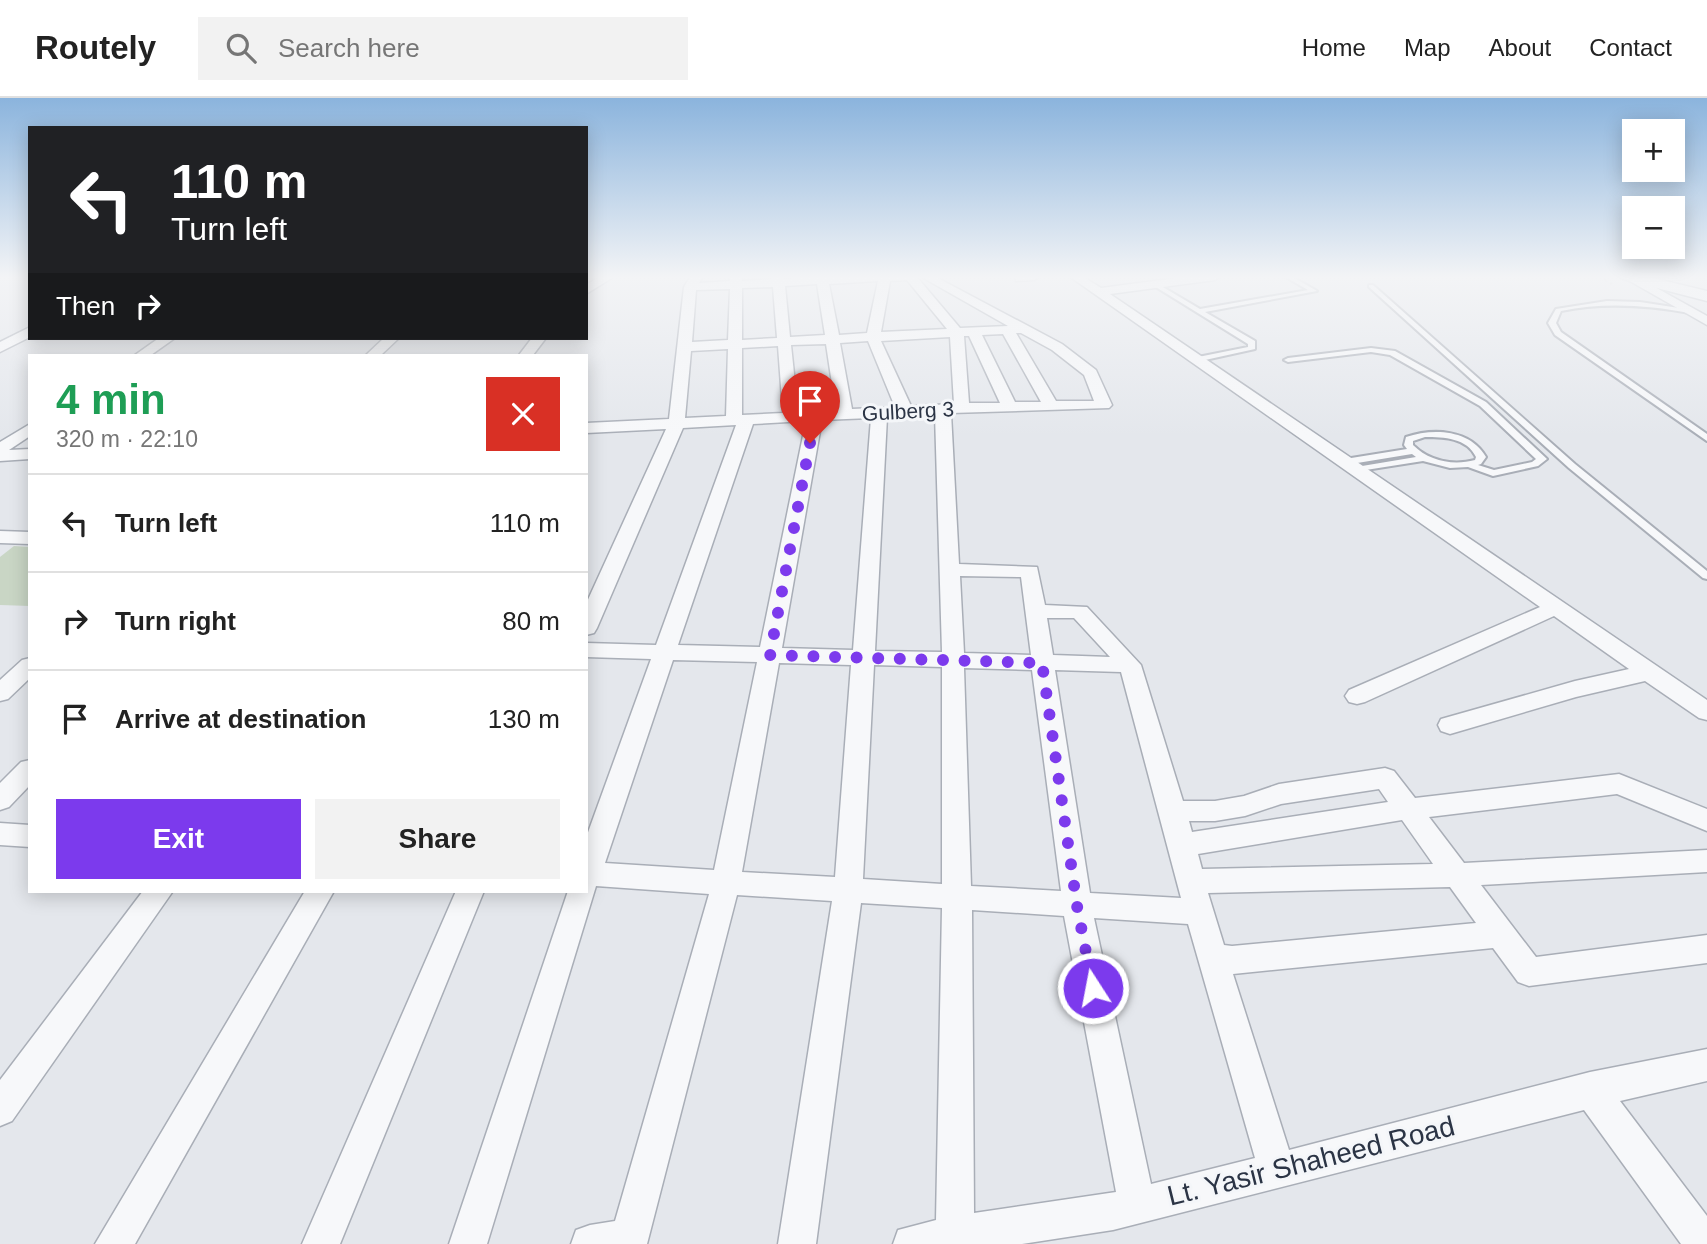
<!DOCTYPE html>
<html lang="en">
<head>
<meta charset="utf-8">
<style>
  :root { --surface:#fff; --page:#f2f2f2; --text:#222; --muted:#767676; --line:#e0e0e0; --accent:#7c3aed }
  body { margin:0; font-family:Helvetica,sans-serif; background:var(--page); color:var(--text); height:100vh; display:flex; flex-direction:column; font-size:26px; white-space:nowrap }
  * { box-sizing:border-box; margin:0 }
  p { font-size:23px; color:var(--muted) }
  .icon { flex:none; width:38px; height:38px; fill:none; stroke:currentColor; stroke-width:2; stroke-linecap:round; stroke-linejoin:round }
  .map { position:relative; flex:1; overflow:hidden }
  .sheet { position:absolute; left:28px; top:256px; width:560px; height:539px; display:flex; flex-direction:column; background:var(--surface); border-radius:0px; box-shadow:0 4px 18px #0003 }
  .sheet>* { flex:none }
  .guide { position:absolute; left:28px; top:28px; width:560px; height:214px; border-radius:0px; box-shadow:0 4px 18px #0003; background:#202124; color:#fff; overflow:hidden }
  .buttons { position:absolute; left:1622px; top:21px; display:grid; gap:14px }
  .buttons a { display:grid; place-items:center; width:63px; height:63px; border-radius:0px; background:var(--surface); box-shadow:0 4px 18px #0003; font-size:35px }
  .pin { position:absolute; display:grid; place-items:center; width:60px; height:60px; color:#fff; margin:-72px -30px; border-radius:50% 50% 50% 0; rotate:-45deg; box-shadow:0 0 7px #0007 }
  .pin .icon { rotate:45deg }
  .me { position:absolute; width:77px; margin:-38px; rotate:349deg; stroke-linejoin:round; filter:drop-shadow(0 0 5px #0008) }
  .turn { display:flex; align-items:center; gap:24px; height:147px; padding:0 28px; font-size:32px }
  .turn .icon { width:91px; height:91px; stroke-width:2.5 }
  .turn b { display:block; font-size:49px; line-height:60px }
  .then { display:flex; align-items:center; height:66px; padding:0 28px; background:#0003; gap:14px; font-size:26px }
  .round { display:grid; place-items:center; flex:none; width:74px; height:74px; border-radius:0px; background:var(--page) }
  .summary { display:flex; align-items:center; justify-content:space-between; height:119px; padding:0 28px }
  h1 { font-size:42px; font-weight:800; line-height:52px; color:#1e9e55 }
  .cta { display:flex; gap:14px; margin-top:auto; padding:14px 28px }
  .cta a { flex:1; height:80px; border-radius:0px; background:var(--accent); color:#fff; font-size:28px; font-weight:800; line-height:80px; text-align:center }
  .cta a+a { background:var(--page); color:var(--text) }
  ul { padding:0; list-style:none }
  li { display:flex; align-items:center; gap:21px; height:98px; padding:0 28px; border-top:2px solid var(--line) }
  li div { flex:1 }
  li b { display:block; font-size:26px }
  li em { font-style:normal }
  header { display:flex; align-items:center; gap:42px; box-sizing:border-box; height:98px; padding:0 35px; background:var(--surface); border-bottom:2px solid var(--line) }
  header strong { font-size:33px }
  nav { display:flex; gap:38px; margin-inline-start:auto; font-size:24px }
  .search { width:490px; height:63px; background:var(--page); display:flex; align-items:center; gap:18px; box-sizing:border-box; padding:0 24px; border-radius:0px; color:var(--muted); font-size:26px }
  .map>svg:first-child { display:block }
</style>
</head>
<body>
<header>
<strong>Routely</strong>
<div class="search"><svg class="icon" aria-label="search" viewBox="0 0 24 24"><circle cx="10" cy="10" r="6"/><path d="M15 15l6 6"/></svg>Search here</div>
<nav><a>Home</a><a>Map</a><a>About</a><a>Contact</a></nav>
</header>
<div class="map">
<svg width="1707" height="1146" viewBox="0 0 1707 1146">
  <rect width="100%" height="100%" fill="#e4e7ec"/>
  <path fill="#c9d6c5" d="M14 448 30 449V508L0 507V459Z"/>
  <g fill="none" stroke-linecap="round" stroke-linejoin="round">
    <g stroke="#a9aeb7" stroke-width="4">
      <path id="service" d="M1284 178H1291L1317 193 1205 214 1255 243V251L1196 264 1192 262 1193 260 1248 249V246L1151 186 1156 185 1200 211 1308 192Z
        M1369 187H1373L1575 366 1707 473V481L1703 480 1569 370 1369 189Z
        M1607 203 1640 204 1692 212 1693 213 1690 215C1646 207 1604 204 1561 213L1556 225 1561 234 1707 336V343L1555 237 1548 225 1556 211Z
        M1371 250 1395 253 1486 304 1547 361 1538 368 1493 378 1468 369 1450 370 1423 363 1353 374V370L1356 369 1416 359 1412 356 1345 367 1340 364 1345 361 1407 351 1404 347 1406 339C1433 330 1470 331 1486 359L1481 366 1478 367 1494 372 1532 364 1536 361 1480 308 1390 257 1371 254 1288 264 1284 262 1288 260ZM1425 339C1444 339 1467 340 1476 359L1475 362C1453 368 1429 363 1413 347V343Z"/>
    </g>
    <g stroke="#a9aeb7" stroke-width="3">
      <path id="minor" d="M601 178H615L586 196V187Z
        M691 178H703L699 185 730 183V178H742V183L772 181V178H784V181L816 178H916L960 230 1008 228 920 178H934L1062 246 1096 272 1112 307 1109 310 951 315 959 466 1037 469 1045 507 1087 509 1141 567 1183 703H1215L1244 698 1279 686 1385 670 1394 673 1415 700 1619 676 1707 711V733L1617 696 1429 719 1464 765 1707 752V774L1481 787 1536 859 1707 837V865L1529 888 1518 884 1493 850 1233 876 1289 1052 1590 974 1707 951V983L1620 1003 1707 1118V1146H1681L1584 1012 1113 1132 1022 1146H893L898 1132 936 1122 942 810 861 805 816 1146H778L832 803 737 797 647 1146H571L576 1132 590 1127 615 1123 709 796 596 788 487 1146H449L568 793H586V740L651 561 586 559V545L656 547 736 327 683 330 597 530 594 535 586 537V506L666 331 586 335V325L669 321 684 189ZM907 182 947 231 881 234 890 183ZM878 183 867 235 839 237 829 186ZM817 186 825 237 790 239 785 188ZM773 189 777 240 742 242V190ZM730 191 728 242 692 244 696 192ZM1016 235H1021L1052 252 1084 277 1094 303H1056ZM1003 236 1041 304H1015L982 237ZM964 238H969L1000 305H969ZM950 239 954 306 911 308 881 243ZM868 243 895 309 852 311 840 245ZM826 246 836 312 798 314 791 247ZM778 248 783 315 742 317V250ZM728 251 726 318 685 320 691 253ZM935 316 942 554 875 553 887 319ZM871 320 853 552 782 550 822 322ZM806 323 760 549 678 547 753 326ZM960 478 1021 479 1031 557 964 555ZM1047 520H1074L1110 559 1053 557ZM673 562 757 564 714 772 605 765ZM779 565 851 567 835 779 742 774ZM874 567 942 569V786L863 781ZM964 570 1032 572 1061 793 971 788ZM1055 572 1121 574 1181 800 1090 795ZM1379 691 1388 704 1192 734 1189 723H1215L1245 718 1281 706ZM1402 722 1433 766 1202 771 1198 756ZM1450 789 1476 825 1232 848 1224 847 1208 795ZM972 812 1064 818 1116 1094 974 1115ZM1094 820 1188 826 1255 1060 1151 1086Z
        M1016 178H1040L1034 182 1016 183Z
        M1069 178H1082L1101 190 1192 178H1221L1215 182 1110 196 1707 602V622L1699 620 1645 583 1576 599 1450 636 1441 633 1438 627 1441 621 1575 583 1629 571 1554 518 1365 604 1357 606 1349 604 1345 598 1349 592 1540 509Z
        M1621 178H1635L1707 218V227Z
        M30 229V239L0 254V244Z
        M159 240H175L151 257H135Z
        M384 240H399L381 257H366Z
        M532 240H546L533 257H519Z
        M30 326V338L9 352 30 351V361L0 363V344Z
        M0 433 30 434V446L0 445Z
        M30 560V580L8 601 0 603V582L22 562Z
        M30 662V687L9 709 0 712V685L21 664Z
        M0 725 30 727V749L0 747Z
        M143 793H173L12 1023 0 1028V982Z
        M305 793H334L135 1146H95Z
        M456 793H484L340 1146H302Z"/>
    </g>
    <g stroke="#a9aeb7" stroke-width="3">
      <path id="tertiary" d="M1620 178H1645L1707 193V203L1622 181Z"/>
    </g>
    <path stroke="#c2c5cb" stroke-width="2.5" stroke-dasharray="3.5 3.5" stroke-linecap="butt" d="M1598 178 1612 186"/>
    <use href="#service" fill="#f7f8fa" fill-rule="evenodd"/>
    <use href="#minor" fill="#f7f8fa" fill-rule="evenodd"/>
    <use href="#tertiary" fill="#f7f8fa" fill-rule="evenodd"/>
  </g>
  <linearGradient id="sky" x2="0" y2="1"><stop stop-color="#8bb4dd"/><stop offset="0.53" stop-color="#f3f4f6"/><stop offset="1" stop-color="#f3f4f6" stop-opacity="0"/></linearGradient>
  <rect width="1707" height="338" fill="url(#sky)"/>
  <g fill="none" stroke-linecap="round" stroke-linejoin="round">
    <path stroke="#7c3aed" stroke-width="12" stroke-dasharray="0 21.6" d="M810 345 770 557 1042 565 1077 808 1093 890"/>
  </g>
  <g text-anchor="middle" dominant-baseline="central" stroke-width="6" stroke-linejoin="round" paint-order="stroke">
    <g font-size="21" fill="#2b3445" stroke="#f4f6f9">
      <text transform="translate(908 313) rotate(-3)">Gulberg 3</text>
    </g>
    <g font-size="28" fill="#2b3445" stroke="#f4f6f9">
      <text transform="translate(1311 1063) rotate(-14)">Lt. Yasir Shaheed Road</text>
    </g>
  </g>
</svg>
<div class="buttons">
<a>+</a>
<a>−</a>
</div>
<div class="pin" style="left:810px;top:345px;background:#d93025"><svg class="icon" aria-label="arrive" viewBox="0 0 24 24"><path d="M6 21V4h12l-3 4 3 4H6"/></svg></div>
<svg class="me" style="left:1093px;top:890px" viewBox="-20 -20 40 40"><circle r="17" fill="#7c3aed" stroke="#fff" stroke-width="3"/><path d="M0-11L8 9 0 5-8 9z" fill="#fff"/></svg>
<div class="guide">
<div class="turn"><svg class="icon" aria-label="left" viewBox="0 0 24 24"><path d="M17 20v-9H6M10 6l-5 5 5 5"/></svg><div><b>110 m</b>Turn left</div></div>
<div class="then">Then<svg class="icon" aria-label="right" viewBox="0 0 24 24"><path d="M7 20v-9h11M14 6l5 5-5 5"/></svg></div>
</div>
<section class="sheet">
<div class="summary"><div><h1>4 min</h1><p>320 m · 22:10</p></div><a class="round" style="background:#d93025;color:#fff"><svg class="icon" aria-label="close" viewBox="0 0 24 24"><path d="M6 6l12 12M18 6L6 18"/></svg></a></div>
<ul>
<li><svg class="icon" aria-label="left" viewBox="0 0 24 24"><path d="M17 20v-9H6M10 6l-5 5 5 5"/></svg><div><b>Turn left</b></div><em>110 m</em></li>
<li><svg class="icon" aria-label="right" viewBox="0 0 24 24"><path d="M7 20v-9h11M14 6l5 5-5 5"/></svg><div><b>Turn right</b></div><em>80 m</em></li>
<li><svg class="icon" aria-label="arrive" viewBox="0 0 24 24"><path d="M6 21V4h12l-3 4 3 4H6"/></svg><div><b>Arrive at destination</b></div><em>130 m</em></li>
</ul>
<div class="cta"><a>Exit</a><a>Share</a></div>
</section>
</div>
</body>
</html>
